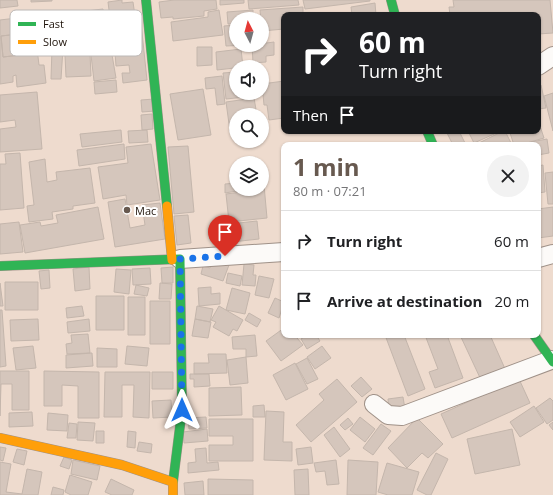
<!DOCTYPE html>
<html lang="en">
<head>
<meta charset="utf-8">
<style>
  :root { --surface:#fff; --page:#f2f2f2; --text:#202124; --muted:#757577; --line:#e0e0e0; --accent:#67594f }
  body { margin:0; font-family:"Open Sans",sans-serif; background:var(--page); color:var(--text); height:100vh; display:flex; flex-direction:column; font-size:15px; white-space:nowrap }
  * { box-sizing:border-box; margin:0 }
  p { font-size:13px; color:var(--muted) }
  .icon { flex:none; width:22px; height:22px; fill:none; stroke:currentColor; stroke-width:2; stroke-linecap:round; stroke-linejoin:round }
  .map { position:relative; flex:1; overflow:hidden }
  .sheet { position:absolute; left:281px; top:142px; width:260px; height:196px; display:flex; flex-direction:column; background:var(--surface); border-radius:8px; box-shadow:0 1px 3px #0004 }
  .sheet>* { flex:none }
  .banner { position:absolute; left:281px; top:12px; width:260px; height:122px; border-radius:8px; box-shadow:0 1px 3px #0004; background:#202124; color:#fff; overflow:hidden }
  .needle { width:26px; rotate:354deg }
  .tools { position:absolute; left:229px; top:12px; display:grid; gap:8px }
  .tools a { display:grid; place-items:center; width:40px; height:40px; border-radius:50%; background:var(--surface); box-shadow:0 1px 3px #0004; font-size:20px }
  .pin { position:absolute; display:grid; place-items:center; width:34px; height:34px; color:#fff; margin:-41px -17px; border-radius:50% 50% 50% 0; rotate:-45deg; box-shadow:0 0 4px #0007 }
  .pin .icon { rotate:45deg }
  .me { position:absolute; width:44px; margin:-22px; rotate:0deg; stroke-linejoin:round; filter:drop-shadow(0 0 3px #0008) }
  .turn { display:flex; align-items:center; gap:14px; height:84px; padding:0 12px; font-size:18px }
  .turn .icon { width:52px; height:52px; stroke-width:2.5 }
  .turn b { display:block; font-size:28px; line-height:34px }
  .then { display:flex; align-items:center; height:38px; padding:0 12px; background:#0003; gap:8px; font-size:15px }
  .round { display:grid; place-items:center; flex:none; width:42px; height:42px; border-radius:21px; background:var(--page) }
  .overview { display:flex; align-items:center; justify-content:space-between; height:68px; padding:0 12px }
  h1 { font-size:24px; font-weight:700; line-height:30px; color:var(--accent) }
  ul { padding:0; list-style:none }
  li { display:flex; align-items:center; gap:12px; height:60px; padding:0 12px; border-top:1px solid var(--line) }
  li div { flex:1 }
  li b { display:block; font-size:15px }
  li em { font-style:normal }
  .map>svg:first-child { display:block }
</style>
</head>
<body>
<div class="map">
<svg width="553" height="495" viewBox="0 0 553 495">
  <rect width="100%" height="100%" fill="#eedbce"/>
  <path fill="#d5c6bc" stroke="#c4b6ac" fill-rule="evenodd" d="M0 0H17L18 6 0 8Z
    M31 0H52V1L31 2Z
    M122 0V3L133 2 136 23 111 26 108 2Z
    M174 0H216L217 9 204 11V16L173 19V17L161 18 159 2Z
    M220 0H244V3L220 5Z
    M248 0H298L299 5 249 9Z
    M303 0H370V1L305 9Z
    M453 0H550L553 33 538 34V15H450L449 7H454Z
    M375 3 376 15H352L351 7Z
    M303 7V15H284V29L262 31 260 10Z
    M103 9 105 24 87 26 89 43 72 45 69 13Z
    M219 10 223 35 173 41 171 22 208 17V12Z
    M253 10V19H236V24H228L227 12Z
    M33 16 39 65H44L46 83 17 87 16 75 13 76V82L0 84V20ZM19 34 21 55 3 57 1 36Z
    M141 23 147 80 123 83 122 73H130L129 65 116 66 115 52 125 51 124 47 111 49 116 78 94 81 88 29Z
    M236 25V45H248L226 46 224 26Z
    M19 34 21 55 3 57 1 36Z
    M274 42V55L266 56V62L253 63 252 45Z
    M197 47H212V65L197 66Z
    M52 48H63L61 79H51Z
    M241 49 243 67 217 70 216 52Z
    M90 54 91 76 66 77 65 55Z
    M236 72V93H255V96L226 99 223 73Z
    M222 76 225 104 217 105 215 88 206 89 205 78Z
    M116 80 117 92 95 94 94 82Z
    M284 81V118L269 120 267 105H264L262 84Z
    M541 85 546 108 538 109V86Z
    M203 89 211 135 178 140 170 94Z
    M37 92 42 149 0 152V129L16 127 15 120 0 122V95Z
    M553 93V131L544 96Z
    M254 98 257 115H236V131H230L226 102Z
    M154 99 155 111 142 112 141 100Z
    M152 114 153 129 142 130 141 115Z
    M539 123 544 138 520 145H514L510 133 538 131Z
    M121 130 122 142 82 147 80 134Z
    M147 130 148 142 129 143 128 131Z
    M446 131H459L466 145H453Z
    M468 131H501L474 143Z
    M503 131H505L512 145H475Z
    M547 139 549 153 538 155V145H531V142Z
    M124 144 125 159 79 166 77 150Z
    M151 144 160 200 127 205 126 195 103 199 98 167 128 163 126 147Z
    M188 146 194 212 174 214 168 147Z
    M20 153 24 208 0 210V164H6L5 154Z
    M45 159 47 182 57 180 56 172 90 168 95 203 73 206V209L52 212 53 219 29 222 27 206 34 205 29 162Z
    M543 165 545 192 538 193V166Z
    M553 172V204H548L545 173Z
    M236 183 237 191 225 193V184Z
    M262 185H264L267 218 229 222 226 194 249 191V189H262Z
    M125 199 130 228 145 225 142 205 160 203 165 239 115 247 108 202Z
    M98 207 104 239 25 253 20 225 40 222 41 226 58 223 56 215Z
    M553 207V236L538 238V209Z
    M188 215 191 243 177 245 174 216Z
    M257 221 259 239 232 242 230 224Z
    M19 222 23 252 0 254V224Z
    M227 223 229 241 217 242 216 224Z
    M213 260 229 265 223 281 201 274 203 266 210 268Z
    M244 264 254 265 253 275H256L255 286 242 285Z
    M89 267 90 289 75 291 73 269Z
    M173 267V283H162L161 268Z
    M150 268 151 284 133 285 132 269Z
    M116 269 131 270 129 294 114 292Z
    M49 270 50 288 41 289 39 271Z
    M228 273 242 276 240 286 226 283Z
    M259 276 274 279 269 298 255 295Z
    M5 282H38V310H5Z
    M0 283 3 306H0Z
    M160 283 172 284 171 299H159Z
    M136 285 149 288 147 296 134 294Z
    M211 287V294L220 293V304L199 306 198 288Z
    M232 288 250 293 245 314 226 310Z
    M96 296H124V330H96Z
    M128 297H145V335H128Z
    M275 298 284 302 279 318 268 313Z
    M150 301H170V344H150Z
    M82 306 84 316 67 318 66 308Z
    M197 306 213 309 210 322 195 319Z
    M219 306 243 320 237 331 233 329 229 336 213 327 216 322 211 320Z
    M0 310H2L6 366 0 367Z
    M249 313 261 320 257 327 245 320Z
    M38 319 39 340 11 341 10 320Z
    M89 319 90 331 68 333 67 322Z
    M195 319 211 322 208 338 192 336Z
    M284 328V335H301L297 338 303 345 281 361 266 341Z
    M88 334 90 353 67 354 66 344 72 343 71 335Z
    M255 335 257 356 246 357V349H233L232 337Z
    M307 335H316L320 341 307 349 301 339Z
    M385 335H404L425 389 408 396Z
    M425 335H447L463 378 435 388 429 372 438 369Z
    M460 335H490L506 371 482 382Z
    M33 346 36 368 16 370 13 348Z
    M127 346 149 348 147 366 125 364Z
    M322 346 331 358 315 369 307 357Z
    M97 348 117 349V367H97Z
    M92 353 93 366 66 368V355Z
    M208 354H226L227 373 194 374V363H209Z
    M246 357 248 383 230 385 227 360Z
    M307 358 318 379 307 384 296 364Z
    M295 363 308 389 286 400 273 375Z
    M0 371H29V410H12V384H1L0 416Z
    M44 371 99 372V418H78V386L62 385V406H44Z
    M105 372H150L149 418 133 417 134 385H122V417H104Z
    M152 372H173V389H152Z
    M190 374H209L210 386 194 387V379H190Z
    M361 377 372 389 362 397 351 386Z
    M337 379 357 402 311 442 296 425 324 400 319 394Z
    M519 379 530 403 452 438 441 414Z
    M241 387 242 415 209 416V388Z
    M403 397 405 409 389 411 388 399Z
    M550 398 553 401V420L547 424 536 408Z
    M171 400 172 417 153 418 152 401Z
    M264 405 265 417H253V406Z
    M534 406 544 422 520 437 510 422Z
    M266 411 284 412 283 442H292V461L264 460Z
    M32 412 33 426 9 427V413Z
    M48 413 68 415 67 431 47 430Z
    M206 417 207 428 189 429 188 418Z
    M360 417 375 429 365 442 350 430Z
    M348 418 353 424 345 430 340 425Z
    M417 418 443 444 428 458 422 453 407 468 388 448Z
    M209 419H253V461H209V445H233V436H209Z
    M78 422 95 423 93 441 77 440Z
    M553 422V430L549 425Z
    M69 423 77 424 76 438H67Z
    M381 424 391 431 373 455 363 448Z
    M334 427 350 449 340 457 324 435Z
    M207 429 208 441 184 443 183 432Z
    M512 429 520 465 475 474 467 439Z
    M96 431H104V443H96Z
    M128 431 136 432 135 448 127 447Z
    M139 442 152 444 151 453 137 451Z
    M0 447 6 448 3 461 0 460Z
    M311 447 313 463 298 465 296 449Z
    M206 448 207 463 218 462 219 470 188 473V463L196 462 195 449Z
    M17 449 27 451 24 465 13 462Z
    M436 453 448 459 431 495H427L417 490Z
    M64 457 72 460 69 469 60 466Z
    M73 460 100 466 97 480 71 474Z
    M336 460 339 484 327 485 325 471 316 472 314 463Z
    M348 460 378 462 376 495H347Z
    M0 462 11 464 6 492 22 494 27 469 42 472 38 495H0Z
    M387 463 419 472 412 495H388L378 492Z
    M308 469 309 495H295L294 470Z
    M70 475 92 482 88 495H71L65 492Z
    M111 479 134 490 132 495H112L105 492Z
    M208 479 253 480V495H208Z
    M203 481 204 495H185L184 483Z
    M53 487 64 490 63 495H51Z"/>
  <g fill="none" stroke-linecap="round" stroke-linejoin="round">
    <g stroke="#9f9188" stroke-width="20">
      <path id="street" d="M538 66 553 56
        M538 258 553 254
        M180 259 284 252
        M374 404 388 415 402 416 551 360"/>
    </g>
    <g stroke="#9f9188" stroke-width="10">
      <path id="fast" d="M146 0 167 206
        M391 0 395 15
        M427 131 433 145
        M0 266 180 259 182 410 173 482
        M534 335 553 362"/>
    </g>
    <g stroke="#9f9188" stroke-width="10">
      <path id="slow" d="M167 206 172 260
        M0 438 122 465 173 482V495"/>
    </g>
    <use href="#street" stroke="#fcfaf8" stroke-width="18"/>
    <use href="#fast" stroke="#30b455" stroke-width="9"/>
    <use href="#slow" stroke="#ff9f0a" stroke-width="9"/>
  </g>
  <g fill="none" stroke-linecap="round" stroke-linejoin="round">
    <path stroke="#1a73e8" stroke-width="7" stroke-dasharray="0 12.6" d="M182 410 180 259 225 256"/>
  </g>
  <circle fill="#67594f" stroke="#fff" stroke-width="1.5" cx="127" cy="210" r="4"/>
  <g text-anchor="middle" dominant-baseline="central" stroke-width="4" stroke-linejoin="round" paint-order="stroke">
    <g font-size="11" fill="#1e130a" stroke="#fff" text-anchor="start">
      <text x="135" y="210">Mac</text>
    </g>
  </g>
  <rect x="10" y="10" width="132" height="46" rx="6" fill="#fff" stroke="#bcb8b6" stroke-width="1"/>
  <rect x="18" y="22" width="18" height="4" fill="#30b455"/>
  <rect x="18" y="40" width="18" height="4" fill="#ff9f0a"/>
  <g font-size="11" fill="#1e130a">
    <text x="43" y="28">Fast</text>
    <text x="43" y="46">Slow</text>
  </g>
</svg>
<div class="tools">
<a><svg class="needle" viewBox="-14 -14 28 28"><path d="M0-13l5 13h-10z" fill="#e53935"/><path d="M0 13l5-13h-10z" fill="#757577"/></svg></a>
<a><svg class="icon" aria-label="sound" viewBox="0 0 24 24"><path d="M4 9h4l5-4v14l-5-4H4zM17 9q2 3 0 6"/></svg></a>
<a><svg class="icon" aria-label="search" viewBox="0 0 24 24"><circle cx="10" cy="10" r="6"/><path d="M15 15l6 6"/></svg></a>
<a><svg class="icon" aria-label="layers" viewBox="0 0 24 24"><path d="M12 4l9 5-9 5-9-5zM3 14l9 5 9-5"/></svg></a>
</div>
<div class="pin" style="left:225px;top:256px;background:#d93025"><svg class="icon" aria-label="arrive" viewBox="0 0 24 24"><path d="M6 21V4h12l-3 4 3 4H6"/></svg></div>
<svg class="me" style="left:182px;top:410px" viewBox="-20 -20 40 40"><path d="M0-17L14 15 0 8-14 15z" fill="#1a73e8" stroke="#fff" stroke-width="4"/></svg>
<div class="banner">
<div class="turn"><svg class="icon" aria-label="right" viewBox="0 0 24 24"><path d="M7 20v-9h11M14 6l5 5-5 5"/></svg><div><b>60 m</b>Turn right</div></div>
<div class="then">Then<svg class="icon" aria-label="arrive" viewBox="0 0 24 24"><path d="M6 21V4h12l-3 4 3 4H6"/></svg></div>
</div>
<section class="sheet">
<div class="overview"><div><h1>1 min</h1><p>80 m · 07:21</p></div><a class="round"><svg class="icon" aria-label="close" viewBox="0 0 24 24"><path d="M6 6l12 12M18 6L6 18"/></svg></a></div>
<ul>
<li><svg class="icon" aria-label="right" viewBox="0 0 24 24"><path d="M7 20v-9h11M14 6l5 5-5 5"/></svg><div><b>Turn right</b></div><em>60 m</em></li>
<li><svg class="icon" aria-label="arrive" viewBox="0 0 24 24"><path d="M6 21V4h12l-3 4 3 4H6"/></svg><div><b>Arrive at destination</b></div><em>20 m</em></li>
</ul>
</section>
</div>
</body>
</html>
